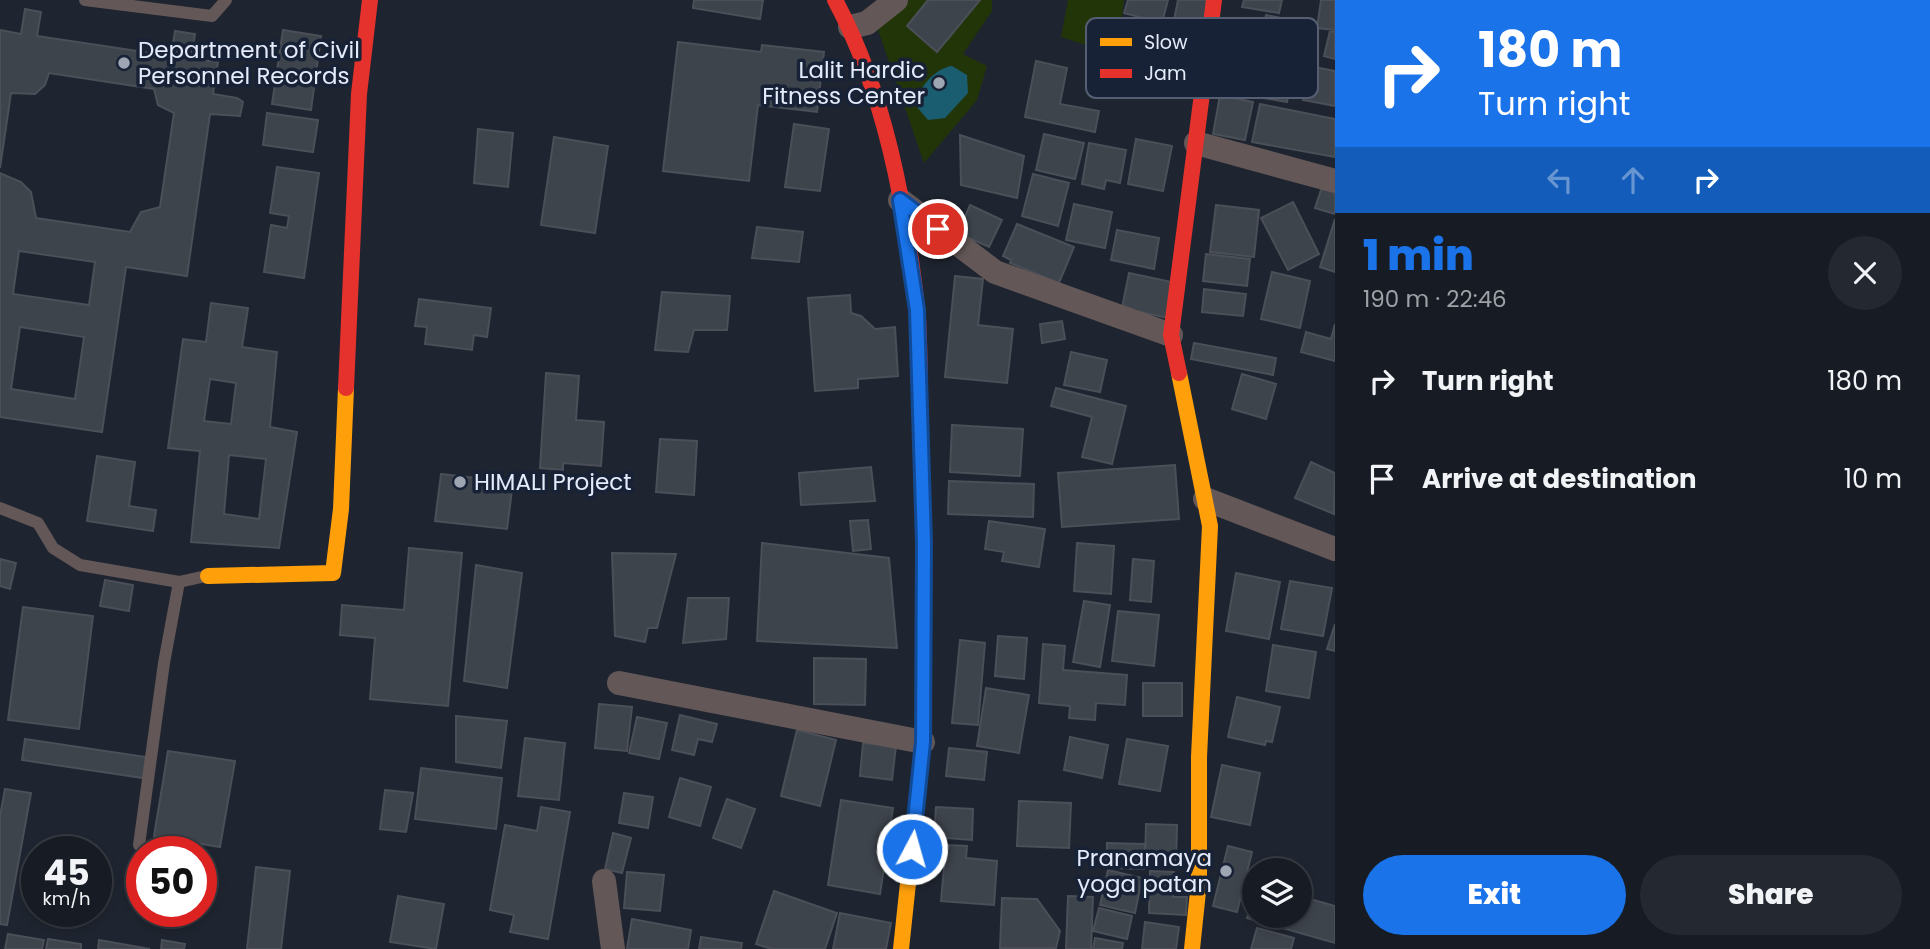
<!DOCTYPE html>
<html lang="en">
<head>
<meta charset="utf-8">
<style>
  :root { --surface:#171c24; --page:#242931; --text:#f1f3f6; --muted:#9ea1a6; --line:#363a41; --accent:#1a73e8 }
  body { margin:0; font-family:Poppins,sans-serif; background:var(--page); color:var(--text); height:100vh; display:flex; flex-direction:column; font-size:26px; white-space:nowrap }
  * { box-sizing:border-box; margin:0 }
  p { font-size:23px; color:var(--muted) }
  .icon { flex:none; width:38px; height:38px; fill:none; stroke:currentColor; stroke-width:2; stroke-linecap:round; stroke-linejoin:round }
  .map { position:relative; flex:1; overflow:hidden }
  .sheet { display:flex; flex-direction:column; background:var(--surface); width:595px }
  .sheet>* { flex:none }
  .top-card { background:#1a73e8; color:#fff; overflow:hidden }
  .tools { position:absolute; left:1242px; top:858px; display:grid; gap:14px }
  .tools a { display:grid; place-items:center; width:70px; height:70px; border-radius:50%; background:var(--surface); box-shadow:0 4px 10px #0003,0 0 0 2px var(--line); font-size:35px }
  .speed { position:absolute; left:21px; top:836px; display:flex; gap:14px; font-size:35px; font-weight:700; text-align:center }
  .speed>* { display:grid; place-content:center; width:91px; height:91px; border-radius:50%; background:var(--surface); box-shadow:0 4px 10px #0003,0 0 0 2px var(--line); line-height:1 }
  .speed small { font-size:18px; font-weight:400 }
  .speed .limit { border:10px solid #d22; background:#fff; color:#111 }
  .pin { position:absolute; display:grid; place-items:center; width:60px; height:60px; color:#fff; margin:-30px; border:4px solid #fff; border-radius:50%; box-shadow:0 2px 7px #0007 }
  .me { position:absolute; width:77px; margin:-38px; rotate:6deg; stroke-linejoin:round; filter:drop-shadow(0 0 5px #0008) }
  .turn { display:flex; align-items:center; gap:24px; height:147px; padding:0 28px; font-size:32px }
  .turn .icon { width:91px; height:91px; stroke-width:2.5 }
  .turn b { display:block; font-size:49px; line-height:60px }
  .lanes { display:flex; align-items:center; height:66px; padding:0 28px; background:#0003; justify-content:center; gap:35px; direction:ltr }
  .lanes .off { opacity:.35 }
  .round { display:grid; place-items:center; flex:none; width:74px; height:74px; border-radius:37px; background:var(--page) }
  .head { display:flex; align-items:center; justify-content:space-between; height:119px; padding:0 28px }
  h1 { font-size:42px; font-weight:800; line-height:52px; color:var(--accent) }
  .button { display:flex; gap:14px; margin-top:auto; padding:14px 28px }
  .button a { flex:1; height:80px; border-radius:42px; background:var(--accent); color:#fff; font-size:28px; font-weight:800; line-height:80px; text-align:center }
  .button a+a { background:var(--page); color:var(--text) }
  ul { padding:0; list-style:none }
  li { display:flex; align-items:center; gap:21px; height:98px; padding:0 28px }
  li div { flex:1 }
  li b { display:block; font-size:26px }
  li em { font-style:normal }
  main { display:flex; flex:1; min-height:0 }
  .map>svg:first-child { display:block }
</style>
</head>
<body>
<main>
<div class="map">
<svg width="1335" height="949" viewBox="0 0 1335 949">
  <rect width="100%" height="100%" fill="#1f2530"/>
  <path fill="#223508" d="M909 0H992V11L963 54 987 66 977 100 924 163 877 27Z
    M1068 0H1124L1117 55 1061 37Z"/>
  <path fill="#1a5d70" d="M952 66 967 75 968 93 945 118 928 120 917 107C915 90 935 68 952 66Z"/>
  <path fill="#3e444c" stroke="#4a4f58" stroke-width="2" fill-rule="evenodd" d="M694 0H763L760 19 693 8Z
    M928 0H980L937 52 907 26Z
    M1128 0H1168L1162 23 1124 13Z
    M1178 0H1212L1203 42 1171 35Z
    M1244 0H1282L1279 13 1242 7Z
    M1321 0H1335V30L1317 28Z
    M25 9 41 12 37 36 171 56 175 31 195 34 191 59 218 62 213 94 237 98 243 102 240 116 210 114 187 276 126 267 102 432 0 417V173L21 182 31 192 36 218 130 232 141 212 160 207 174 113 158 105 154 89 49 73 45 85 35 94 11 93 0 168V30L21 34ZM19 251 95 262 89 305 13 294ZM20 327 84 337 75 399 11 389Z
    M1266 15 1311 24 1305 60 1259 52Z
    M283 30 321 36 311 110 272 104Z
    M1330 31 1335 32V59L1324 56Z
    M678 42 761 52 762 45 824 52 817 112 758 105 749 181 663 171Z
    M1246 58 1294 66 1287 102 1240 94Z
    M1036 61 1067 68 1060 104 1099 111 1095 132 1025 117Z
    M1309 66 1335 71V106L1303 100Z
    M1220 95 1253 102 1245 140 1213 134Z
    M1260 104 1335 119V157L1252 142Z
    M267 113 318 120 313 152 263 145Z
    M794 124 829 129 820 191 785 187Z
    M478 129 513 133 508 187 474 183Z
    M1044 134 1084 143 1075 179 1036 170Z
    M960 135 1024 156 1017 198 961 185Z
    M554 137 608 146 595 233 541 225Z
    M1136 139 1172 146 1163 191 1128 184Z
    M1089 143 1126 150 1120 183 1106 180 1104 189 1082 184Z
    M277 167 319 173 304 278 264 272 271 225 287 228 289 216 270 213Z
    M1033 174 1069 183 1058 226 1022 216Z
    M1323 184 1335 188V214L1315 208Z
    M1293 202 1319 254 1288 270 1261 218Z
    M1074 204 1112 212 1105 248 1066 240Z
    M970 205 1002 220 989 247 958 233Z
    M1216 205 1259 210 1254 257 1210 252Z
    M1335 219V272L1320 267Z
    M1017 224 1074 247 1059 283 1010 263 1011 260 1003 256Z
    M757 227 803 232 799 262 752 258Z
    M1117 230 1159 238 1154 269 1111 260Z
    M1206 254 1250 259 1247 286 1203 281Z
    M1272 272 1310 281 1300 328 1261 319Z
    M1129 273 1176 283 1168 318 1122 308Z
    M955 276 983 279 978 325 1013 329 1007 383 945 377Z
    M1204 289 1246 294 1243 316 1202 312Z
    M662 292 730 296 727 330H694L688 352 655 350Z
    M850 295 851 313 861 316 875 329 895 327 898 376 858 379V388L815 391 808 298Z
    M419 299 491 308 487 337 474 335 472 350 425 344 427 327 415 326Z
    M211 303 248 308 242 347 277 352 270 427 297 432 279 548 191 542 200 451 168 448 183 339 206 342ZM210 379 236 383 231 424 204 421ZM229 455 266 459 259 519 224 514Z
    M1062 321 1065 339 1042 343 1040 324Z
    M1335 324V361L1301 352 1306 332 1331 339Z
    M1194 343 1276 358 1273 375 1191 359Z
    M1071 352 1107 360 1100 392 1064 385Z
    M546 373 579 376 576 420 604 422 601 466 563 463V470L540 468Z
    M1242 374 1276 384 1266 419 1232 409Z
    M1056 388 1126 406 1112 464 1082 457 1092 417 1051 406Z
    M952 425 1023 429 1020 476 950 472Z
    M660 439 697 441 694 495 656 492Z
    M97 456 135 462 129 506 156 510 153 531 87 521Z
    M1311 462 1335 473 1334 514 1295 498Z
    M1175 465 1179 519 1062 527 1058 473Z
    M871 467 875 501 801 505 799 473Z
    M441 474 513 482 507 529 435 521Z
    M949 481 1034 484 1033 517 948 514Z
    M868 520 871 549 853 551 850 521Z
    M989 521 1045 529 1039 567 1002 561 1004 552 985 549Z
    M762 543 889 558 897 648 757 641Z
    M1077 543 1114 546 1111 594 1074 591Z
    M409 548 462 553 448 706 370 699 375 638 340 635 342 605 404 610Z
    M612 553 676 554 657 628H648L645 642 615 636Z
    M0 559 16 563 10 589 0 586Z
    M1133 559 1154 561 1151 602 1130 600Z
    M476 565 522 573 507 688 464 681Z
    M1236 573 1280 582 1269 639 1226 631Z
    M105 580 133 585 129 611 100 606Z
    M1290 581 1332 588 1323 636 1281 629Z
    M688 598H729L726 639 683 643Z
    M1084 601 1110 605 1100 667 1073 662Z
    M23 607 93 616 79 729 8 720Z
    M1118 611 1159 615 1154 666 1112 661Z
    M1335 624V651L1327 649Z
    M998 636 1027 638 1024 679 995 676Z
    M960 640 985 643 978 725 952 723Z
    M1043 644 1065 646 1063 670 1127 675 1125 705 1096 703 1095 720 1069 718 1070 706 1039 703Z
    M1273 645 1316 652 1309 698 1266 691Z
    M814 658 866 659 865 705 814 704Z
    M1143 683H1182V716H1143Z
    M986 688 1029 695 1019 753 977 746Z
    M1237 697 1280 707 1272 742 1266 741 1265 745 1228 737Z
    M599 704 632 707 627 751 595 748Z
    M680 715 717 724 712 742 698 739 694 755 672 750Z
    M456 716 507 721 501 768 456 762Z
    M637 717 667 723 659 759 629 753Z
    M797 730 836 740 820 806 781 796Z
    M1070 737 1108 745 1102 778 1064 770Z
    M525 738 565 743 559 800 518 796Z
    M25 739 146 757 143 778 22 760Z
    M1127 739 1168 746 1160 791 1119 784Z
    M863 743 896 746 892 780 860 776Z
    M949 748 987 752 984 780 946 776Z
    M168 751 235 761 220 847 154 836Z
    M1222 765 1260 773 1250 825 1211 817Z
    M421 768 502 778 496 829 415 819Z
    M680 778 711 787 700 826 669 817Z
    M5 789 31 793 7 925 0 924V816Z
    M385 790 413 793 406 832 380 829Z
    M624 793 653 797 648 828 619 823Z
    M727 799 755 809 741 848 713 838Z
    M841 800 893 808 880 894 828 885Z
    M1019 801 1071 803 1069 848 1017 846Z
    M541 807 570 812 548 939 510 932 514 915 490 910 505 825 537 831Z
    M936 807 973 809 972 840 934 837Z
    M1146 824 1177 825 1176 864 1145 863Z
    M613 833 631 838 622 873 605 869Z
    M1107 843 1145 844 1144 869 1106 868Z
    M946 845 967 846 966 858 997 861 994 905 941 901Z
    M1228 846 1252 852 1237 912 1213 906Z
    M256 867 290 871 281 949H247Z
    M1108 870 1142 878 1135 913 1100 905Z
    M1150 871 1174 872 1173 897H1187L1186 915 1149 913Z
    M627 872 664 875 660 911 624 908Z
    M1255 889V915H1300V896L1335 906V943L1247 918Z
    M774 891 837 913 825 949H772L756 944Z
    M398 896 444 904 436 949 390 942Z
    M1068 896 1093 897 1091 949H1066Z
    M1002 898 1037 899 1060 931 1056 948H1000Z
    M1099 908 1132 916 1127 939 1093 931Z
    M840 913 891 923 886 949H833Z
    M632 919 691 930 688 949H627Z
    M1145 922 1179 927 1176 949H1142Z
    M1257 928 1294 938 1291 949H1251Z
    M8 934 44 940 42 949H5Z
    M701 937 742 943 741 949H699Z
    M1095 938 1123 943 1122 949H1093Z
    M48 939 81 944V949H46Z
    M99 940 150 949H98Z
    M162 940 185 944 184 949H161Z"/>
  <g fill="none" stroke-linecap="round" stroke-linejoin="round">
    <path stroke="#635757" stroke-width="12" d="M85 0 212 16 226 0
      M0 508 38 523 53 548 80 565 179 582 206 576
      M139 845 164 663 179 582"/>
    <path stroke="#635757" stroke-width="24" d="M850 27 867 23 896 0
      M1196 143 1335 181
      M900 200 995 272 1171 335
      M1205 499 1335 549
      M619 683 923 742
      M604 881 613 949"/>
    <path stroke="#ff9f0a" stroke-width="16" d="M1179 373 1210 526 1199 757V882L1192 949
      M208 576 333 573 341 509 346 388
      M901 949 923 742 924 543 920 424"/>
    <path stroke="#e5322d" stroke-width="16" d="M835 0C885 93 905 203 917 307 921 345 919 386 920 424
      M1179 373 1171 335 1214 0
      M346 388 359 94 370 0"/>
  </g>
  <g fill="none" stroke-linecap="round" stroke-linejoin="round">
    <g stroke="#114b97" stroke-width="18">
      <path id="route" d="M912 849 923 742 924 544 917 310 900 200 938 229"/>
    </g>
    <use href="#route" stroke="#1a73e8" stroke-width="12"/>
  </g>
  <g fill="#9fa6b3" stroke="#182237" stroke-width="2.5">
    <circle cx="124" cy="63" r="7"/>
    <circle cx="939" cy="83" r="7"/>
    <circle cx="460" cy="482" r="7"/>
    <circle cx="1226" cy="871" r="7"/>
  </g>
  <g text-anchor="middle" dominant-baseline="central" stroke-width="7" stroke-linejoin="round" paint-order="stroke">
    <g font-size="23" fill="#e4ebfa" stroke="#182237" text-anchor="start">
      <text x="138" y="50">Department of Civil<tspan x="138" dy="26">Personnel Records</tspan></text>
      <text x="925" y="70" text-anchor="end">Lalit Hardic<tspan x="925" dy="26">Fitness Center</tspan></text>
      <text x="474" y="482">HIMALI Project</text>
      <text x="1212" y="858" text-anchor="end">Pranamaya<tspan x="1212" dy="26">yoga patan</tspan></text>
    </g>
  </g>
  <rect x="1086" y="18" width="232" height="80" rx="10" fill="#182237" stroke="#555e72" stroke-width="2"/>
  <rect x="1100" y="38" width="32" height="8" fill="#ff9f0a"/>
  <rect x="1100" y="69" width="32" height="9" fill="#e5322d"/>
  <g font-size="19" fill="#e4ebfa">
    <text x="1144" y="49">Slow</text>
    <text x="1144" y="80">Jam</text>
  </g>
</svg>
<div class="tools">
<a><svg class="icon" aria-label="layers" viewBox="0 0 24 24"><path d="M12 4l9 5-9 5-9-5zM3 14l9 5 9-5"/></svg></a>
</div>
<div class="speed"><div>45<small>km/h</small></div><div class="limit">50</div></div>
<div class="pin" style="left:938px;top:229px;background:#d93025"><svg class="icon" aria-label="arrive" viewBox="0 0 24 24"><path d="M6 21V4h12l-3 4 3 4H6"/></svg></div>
<svg class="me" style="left:912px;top:849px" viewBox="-20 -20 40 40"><circle r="17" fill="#1a73e8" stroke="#fff" stroke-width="3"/><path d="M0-11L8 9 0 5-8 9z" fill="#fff"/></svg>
</div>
<section class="sheet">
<div class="top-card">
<div class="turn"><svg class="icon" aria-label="right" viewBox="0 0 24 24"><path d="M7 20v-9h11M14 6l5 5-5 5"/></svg><div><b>180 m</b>Turn right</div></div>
<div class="lanes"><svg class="icon off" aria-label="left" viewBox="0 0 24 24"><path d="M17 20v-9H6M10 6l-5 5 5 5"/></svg><svg class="icon off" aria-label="ahead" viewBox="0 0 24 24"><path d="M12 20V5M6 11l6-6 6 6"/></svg><svg class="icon" aria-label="right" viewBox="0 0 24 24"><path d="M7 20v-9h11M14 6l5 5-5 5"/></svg></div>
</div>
<div class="head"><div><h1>1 min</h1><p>190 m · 22:46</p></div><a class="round"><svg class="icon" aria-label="close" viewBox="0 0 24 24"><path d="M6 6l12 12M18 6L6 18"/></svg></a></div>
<ul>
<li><svg class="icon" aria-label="right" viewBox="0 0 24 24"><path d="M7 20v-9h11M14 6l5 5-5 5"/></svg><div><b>Turn right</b></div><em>180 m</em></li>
<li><svg class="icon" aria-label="arrive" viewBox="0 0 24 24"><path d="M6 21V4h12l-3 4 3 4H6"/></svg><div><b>Arrive at destination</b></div><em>10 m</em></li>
</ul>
<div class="button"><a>Exit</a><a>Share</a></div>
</section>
</main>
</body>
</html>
